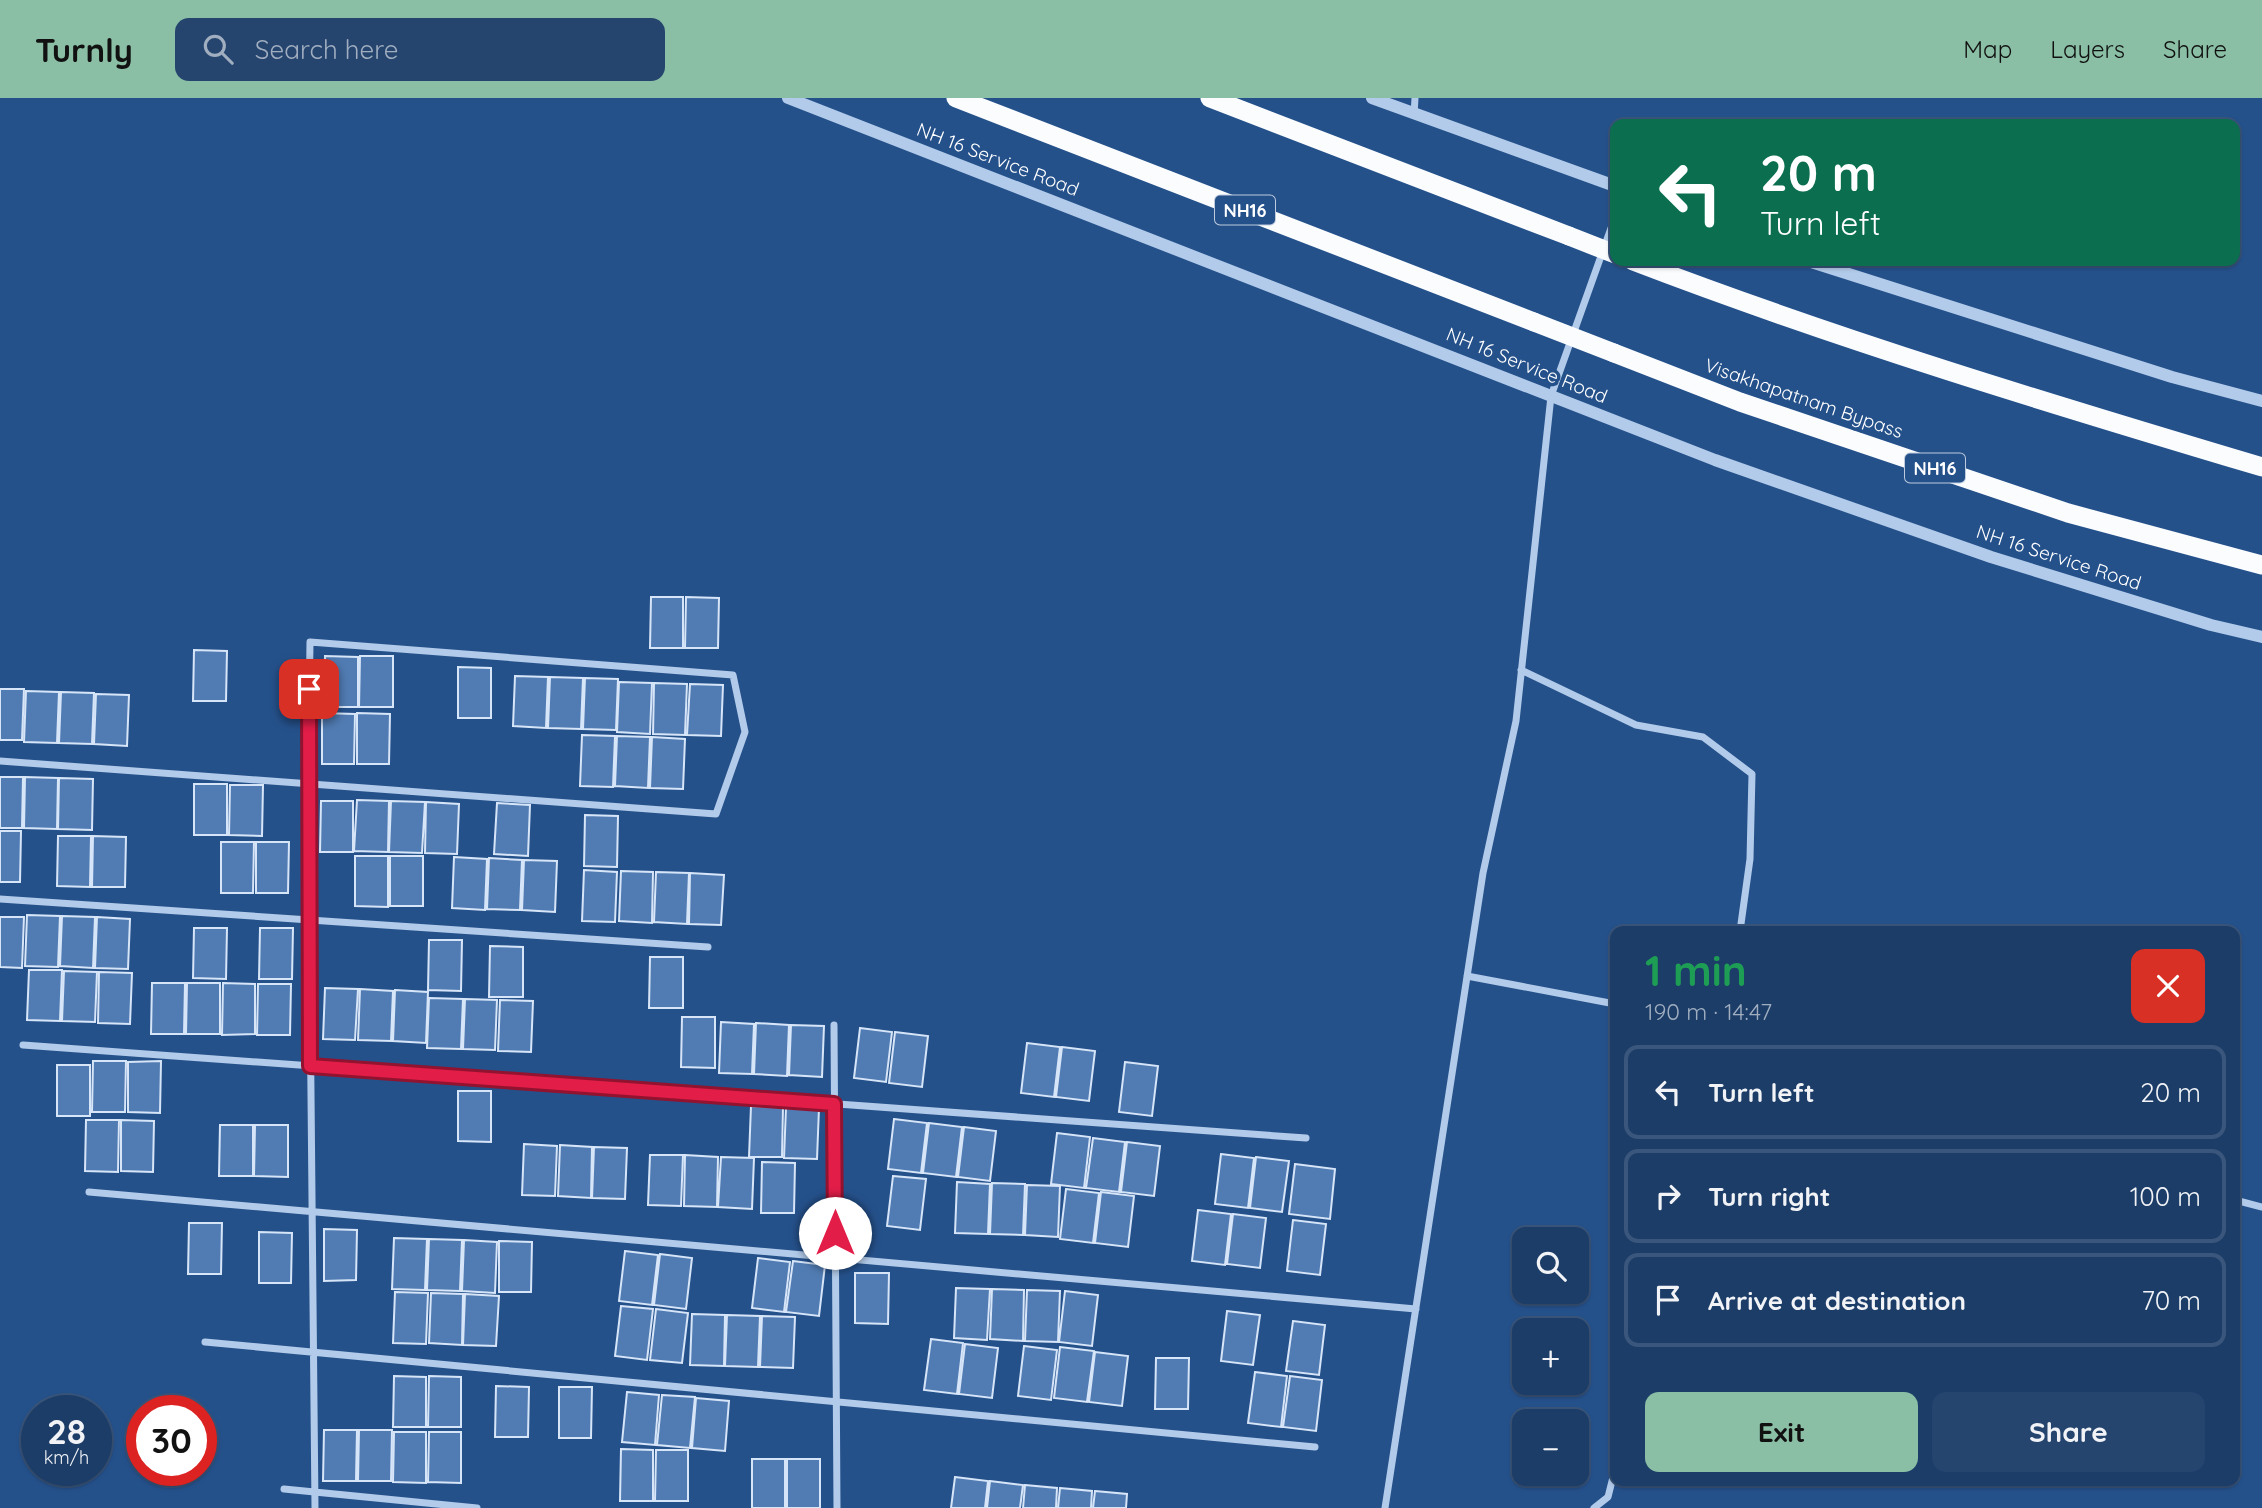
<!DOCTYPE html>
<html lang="en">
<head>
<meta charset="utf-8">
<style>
  :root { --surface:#1c3d68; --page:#25446e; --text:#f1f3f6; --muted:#a0aec0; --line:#3a567c; --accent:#8abfa5 }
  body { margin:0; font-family:Quicksand,sans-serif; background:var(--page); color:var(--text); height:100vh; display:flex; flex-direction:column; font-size:26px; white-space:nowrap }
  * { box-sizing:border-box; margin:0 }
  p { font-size:23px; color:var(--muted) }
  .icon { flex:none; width:38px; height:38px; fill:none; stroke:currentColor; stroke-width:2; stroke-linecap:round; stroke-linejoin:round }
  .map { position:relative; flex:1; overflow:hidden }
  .drawer { position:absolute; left:1610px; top:828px; width:630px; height:560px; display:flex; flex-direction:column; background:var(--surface); border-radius:14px; box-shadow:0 2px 5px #0004,0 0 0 2px var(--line) }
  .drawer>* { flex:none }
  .top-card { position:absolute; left:1610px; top:21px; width:630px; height:147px; border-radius:14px; box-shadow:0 2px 5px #0004,0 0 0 2px var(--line); background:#0b6e4f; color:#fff; overflow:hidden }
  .tools { position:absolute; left:1512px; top:1129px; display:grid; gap:14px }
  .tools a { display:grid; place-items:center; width:77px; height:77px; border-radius:14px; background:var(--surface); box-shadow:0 2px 5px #0004,0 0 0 2px var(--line); font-size:35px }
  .speed { position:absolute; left:21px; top:1297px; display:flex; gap:14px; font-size:35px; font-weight:700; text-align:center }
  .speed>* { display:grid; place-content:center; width:91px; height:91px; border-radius:50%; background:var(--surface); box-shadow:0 2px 5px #0004,0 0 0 2px var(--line); line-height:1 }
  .speed small { font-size:18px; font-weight:400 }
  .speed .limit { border:10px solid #d22; background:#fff; color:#111 }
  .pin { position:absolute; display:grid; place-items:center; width:60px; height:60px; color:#fff; margin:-30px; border-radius:14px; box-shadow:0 4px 10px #0006 }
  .me { position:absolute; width:77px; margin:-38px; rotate:0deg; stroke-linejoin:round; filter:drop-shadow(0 0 5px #0008) }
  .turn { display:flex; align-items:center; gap:24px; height:147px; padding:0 35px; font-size:32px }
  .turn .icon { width:91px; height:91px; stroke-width:2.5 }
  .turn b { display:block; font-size:49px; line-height:60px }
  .round { display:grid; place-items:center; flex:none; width:74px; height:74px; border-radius:14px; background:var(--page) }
  .head { display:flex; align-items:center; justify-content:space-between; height:119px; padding:0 35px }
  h1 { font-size:42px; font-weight:800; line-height:52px; color:#1e9e55 }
  .primary-button { display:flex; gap:14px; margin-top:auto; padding:14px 35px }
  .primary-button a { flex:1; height:80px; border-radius:14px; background:var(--accent); color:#111; font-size:28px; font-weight:800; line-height:80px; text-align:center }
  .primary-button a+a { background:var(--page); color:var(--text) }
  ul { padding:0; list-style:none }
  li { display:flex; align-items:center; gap:21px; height:94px; margin:0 14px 10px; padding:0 21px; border:4px solid var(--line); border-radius:14px }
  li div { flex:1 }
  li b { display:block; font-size:26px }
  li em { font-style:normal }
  header { display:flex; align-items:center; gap:42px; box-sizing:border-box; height:98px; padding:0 35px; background:var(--accent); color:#111 }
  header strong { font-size:33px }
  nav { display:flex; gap:38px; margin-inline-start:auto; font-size:24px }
  .search { width:490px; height:63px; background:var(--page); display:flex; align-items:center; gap:18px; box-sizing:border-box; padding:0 24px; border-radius:14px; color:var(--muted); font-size:26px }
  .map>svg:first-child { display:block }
</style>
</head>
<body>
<header>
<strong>Turnly</strong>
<div class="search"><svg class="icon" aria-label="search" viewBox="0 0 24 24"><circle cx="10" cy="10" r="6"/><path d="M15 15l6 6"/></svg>Search here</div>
<nav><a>Map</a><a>Layers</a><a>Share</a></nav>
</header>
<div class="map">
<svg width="2262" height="1410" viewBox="0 0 2262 1410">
  <rect width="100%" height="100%" fill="#25518b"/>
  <path fill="#517cb3" stroke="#d7e5f8" stroke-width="2" d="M651 499H683V550H650Z
    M686 499 719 500 718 550H685Z
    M194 552 227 553 226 603H193Z
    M325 558 358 559V609H324Z
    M360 558H393V609H359Z
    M458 569 491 570V620H458Z
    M515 578 548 579 546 630 513 628Z
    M550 579 583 580 581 631 548 630Z
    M585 580 618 581 616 632 583 631Z
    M619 584 652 585 650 636 617 634Z
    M654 585 687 586 685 637 653 636Z
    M690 586 723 587 721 638 687 637Z
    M0 591H24L22 642H0Z
    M26 593 59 594 57 645 24 644Z
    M61 594 94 595 92 646 59 645Z
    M96 596 129 597 127 648 94 646Z
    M322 615 355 616 354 666H322Z
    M357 615 390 616 389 666H357Z
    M582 637 615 638 613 689 580 688Z
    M617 638 650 639 648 690 615 688Z
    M652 639 685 641 683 691 650 690Z
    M0 679H23L22 730H0Z
    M25 679 58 680 57 731 24 730Z
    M59 680 93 681 92 732 58 731Z
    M194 686H227V737H194Z
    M230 687H263L262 738 229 737Z
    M357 702 389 703 388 754 354 753Z
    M321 703H353V754H320Z
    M391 703 425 704 422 755 389 754Z
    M426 704 459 706 457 756 425 755Z
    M497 705 530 707 528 758 494 756Z
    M585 717 618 718 617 769 584 768Z
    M0 733H21L20 784H0Z
    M58 738H91L90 789 57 788Z
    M93 738 126 739 125 789H92Z
    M221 744H254L253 795H221Z
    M256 744H289L288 795H256Z
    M355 758H388V809L355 808Z
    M390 758H423V808H390Z
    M454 759 487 761 485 812 452 810Z
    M489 760 522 762 520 812 487 811Z
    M524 762 557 763 555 814 522 812Z
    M584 772 617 774 615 824 582 823Z
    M621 773 653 774 652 825 619 823Z
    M656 774 689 775 687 826 654 824Z
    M690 775 724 777 721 827 689 826Z
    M27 817 60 818 58 869 25 868Z
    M62 818 95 819 93 870 60 868Z
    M0 819H24L22 870 0 869Z
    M97 819 130 821 128 871 95 870Z
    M194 830H227L226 881 193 880Z
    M260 830H293L292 881H259Z
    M429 842H462L461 893 428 892Z
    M490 848 523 849V899H489Z
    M650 859H683V910H649Z
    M29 872H62L60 923 27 922Z
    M64 873 97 874 95 924 62 923Z
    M99 874 132 875 130 926 98 925Z
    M152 885H185L184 936H151Z
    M187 885H220V936H186Z
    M223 885 255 886V936L222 937Z
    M258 886H291L290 937H257Z
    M325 890 358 891 355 942 323 941Z
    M360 891 393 893 391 943 358 942Z
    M395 892 428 894 426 945 393 943Z
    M429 900 463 901 461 951 427 950Z
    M465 901 497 902 495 952 463 951Z
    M500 902 533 903 531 954 498 953Z
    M682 919H715V970L681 969Z
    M721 924 754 926 752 976 719 975Z
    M756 925 789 927 787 978 754 976Z
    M791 927 824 928 822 979 789 977Z
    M860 930 892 934 886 984 854 980Z
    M895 934 928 938 922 989 889 985Z
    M1027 945 1060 949 1054 999 1021 995Z
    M1062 949 1095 953 1089 1003 1056 999Z
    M93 963H126L125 1014H92Z
    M161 963 160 1015 128 1014V964Z
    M1125 964 1158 968 1152 1018 1119 1014Z
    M57 967H90V1018H57Z
    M458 993H491V1044L458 1043Z
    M751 1008 783 1009 782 1059H749Z
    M786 1009 819 1010 817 1061 784 1060Z
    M894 1021 927 1025 921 1075 888 1071Z
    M86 1022H119L118 1074 85 1073Z
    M121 1022 154 1023 153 1074 121 1073Z
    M929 1025 962 1029 956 1079 923 1075Z
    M220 1027H253V1078H219Z
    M255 1027H288V1079L254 1078Z
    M964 1029 996 1033 990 1083 958 1079Z
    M1057 1035 1090 1039 1084 1090 1051 1086Z
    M1093 1040 1125 1044 1119 1094 1086 1090Z
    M1127 1044 1160 1048 1154 1098 1121 1094Z
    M524 1046 557 1048 555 1098 522 1097Z
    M560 1047 592 1049 591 1100 558 1098Z
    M594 1049 627 1050 625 1101 592 1100Z
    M1221 1056 1254 1060 1248 1110 1215 1106Z
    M650 1057H683L681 1108 648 1107Z
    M685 1057 718 1059 717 1109 684 1108Z
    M721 1059 754 1060 752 1111 718 1109Z
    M1256 1059 1289 1063 1282 1114 1250 1110Z
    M762 1064 795 1065 794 1115H761Z
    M1295 1066 1335 1071 1330 1121 1289 1116Z
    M893 1078 926 1081 920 1132 887 1128Z
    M957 1084 990 1086 988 1136 955 1135Z
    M992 1085 1025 1086 1023 1137 990 1136Z
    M1027 1087 1060 1088 1058 1139 1025 1137Z
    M1066 1091 1099 1095 1093 1145 1060 1141Z
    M1101 1094 1134 1098 1128 1149 1095 1145Z
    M1198 1112 1231 1116 1225 1167 1192 1163Z
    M1233 1116 1266 1120 1260 1170 1227 1166Z
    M1293 1122 1326 1126 1320 1177 1287 1173Z
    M189 1125H222L221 1176H188Z
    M324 1131 357 1132 356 1182 324 1183Z
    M259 1134 292 1135 291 1185H259Z
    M394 1140 427 1141 425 1192 392 1191Z
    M429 1141 462 1142 460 1193 427 1192Z
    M464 1142 497 1144 495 1195 462 1193Z
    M499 1143 532 1144 531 1194H499Z
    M625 1153 658 1157 652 1207 619 1203Z
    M660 1156 692 1160 686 1211 654 1207Z
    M758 1160 790 1164 784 1214 752 1210Z
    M793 1163 825 1167 819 1218 786 1214Z
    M855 1175H889L888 1226 855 1225Z
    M956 1190 990 1191 987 1242 954 1240Z
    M992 1191 1024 1192 1023 1243 990 1241Z
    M1027 1192 1060 1193 1058 1244 1025 1243Z
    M1065 1193 1098 1197 1092 1248 1059 1244Z
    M395 1194 428 1195 426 1246 393 1245Z
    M431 1195 463 1196 462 1247 429 1245Z
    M465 1196 499 1198 496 1248 463 1247Z
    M621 1208 653 1211 647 1262 615 1258Z
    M656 1211 688 1215 682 1265 650 1262Z
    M1227 1213 1260 1217 1253 1267 1221 1263Z
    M692 1216 725 1217 724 1268 690 1267Z
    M727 1217 760 1218 758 1269 725 1268Z
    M762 1218 795 1219 793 1270 760 1269Z
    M1293 1223 1325 1227 1319 1277 1286 1273Z
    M931 1241 963 1245 957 1296 924 1292Z
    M965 1246 998 1250 992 1300 959 1296Z
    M1024 1248 1057 1252 1051 1302 1018 1298Z
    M1060 1249 1094 1253 1087 1304 1054 1300Z
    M1095 1254 1128 1258 1122 1308 1089 1304Z
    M1156 1260H1189L1188 1311H1155Z
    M1255 1274 1287 1278 1281 1329 1248 1325Z
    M394 1278 426 1279V1329H393Z
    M429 1278 461 1279V1329H428Z
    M1290 1278 1322 1282 1316 1333 1283 1329Z
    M496 1288 529 1289 528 1339H495Z
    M559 1289H592L591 1340H559Z
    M627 1294 659 1297 655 1347 622 1344Z
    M662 1297 695 1299 690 1350 657 1347Z
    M696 1300 729 1303 725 1353 692 1350Z
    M324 1332H357L356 1383H323Z
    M359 1332H392L391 1383H358Z
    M394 1334H426V1385L393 1384Z
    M429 1334H461V1385L428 1384Z
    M621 1351 653 1352V1403H620Z
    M656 1352H688V1403H655Z
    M752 1361H785V1410H752Z
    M787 1361H820V1410H787Z
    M955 1379 988 1383 985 1410H951Z
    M990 1383 1023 1387 1020 1410H987Z
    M1025 1387 1057 1390 1056 1410H1023Z
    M1060 1390 1092 1393 1091 1410H1058Z
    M1095 1393 1127 1396 1126 1410H1093Z"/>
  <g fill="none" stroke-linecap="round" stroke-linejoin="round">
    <path stroke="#b2cbea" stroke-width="7" d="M1414 17 1415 0
      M1521 572 1636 627 1703 639 1752 676 1750 761 1740 833
      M0 663 716 716 745 634 733 577 310 544 308 686 315 1410
      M0 801 708 849
      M1467 878 1615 906
      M834 927 837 1410
      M23 947 1306 1040
      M89 1094 1416 1211
      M2235 1102 2262 1109
      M205 1244 1315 1349
      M284 1391 477 1410
      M1385 1410 1483 775 1516 623 1551 298 1615 119
      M1594 1410 1608 1399 1615 1371"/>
    <path stroke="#b2cbea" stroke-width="12" d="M788 0 1715 362 1991 459 2211 527 2262 539
      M1372 0 1615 88
      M1808 163 2172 279 2262 303"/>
    <path stroke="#fafcfe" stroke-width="19" d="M956 0 1534 224
      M1210 0 1569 138
      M1633 163C1839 242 2051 306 2262 369
      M1614 255 1740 304 2068 415 2262 467"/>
    <path stroke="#fafcfe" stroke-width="19" d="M1569 138 1615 156
      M1534 224 1614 255"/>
  </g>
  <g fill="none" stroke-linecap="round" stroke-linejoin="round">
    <g stroke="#92132f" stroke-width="18">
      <path id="route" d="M309 591 310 968 834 1006 835 1135"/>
    </g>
    <use href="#route" stroke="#e11d48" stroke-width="12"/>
  </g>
  <g text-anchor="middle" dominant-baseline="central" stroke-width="7" stroke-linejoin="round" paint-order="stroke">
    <g fill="#25518b" stroke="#becbdc" stroke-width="2">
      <rect x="1215" y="97.5" width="60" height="29" rx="5"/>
      <rect x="1905" y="355.5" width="60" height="29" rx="5"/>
    </g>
    <g font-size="18" font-weight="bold" fill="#fff">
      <text x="1245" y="112">NH16</text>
      <text x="1935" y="370">NH16</text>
    </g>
    <g font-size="19" fill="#fff" stroke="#25518b">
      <text transform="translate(998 61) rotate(21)">NH 16 Service Road</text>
      <text transform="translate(1527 267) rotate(22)">NH 16 Service Road</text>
      <text transform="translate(1804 300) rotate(19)">Visakhapatnam Bypass</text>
      <text transform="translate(2059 459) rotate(18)">NH 16 Service Road</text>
    </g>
  </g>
</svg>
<div class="tools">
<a><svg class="icon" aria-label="search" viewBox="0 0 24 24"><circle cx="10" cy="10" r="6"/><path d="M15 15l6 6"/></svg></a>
<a>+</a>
<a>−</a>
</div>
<div class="speed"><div>28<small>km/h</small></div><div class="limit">30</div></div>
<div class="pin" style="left:309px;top:591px;background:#d93025"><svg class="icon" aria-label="arrive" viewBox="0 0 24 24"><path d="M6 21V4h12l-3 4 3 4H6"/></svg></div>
<svg class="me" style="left:835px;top:1135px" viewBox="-20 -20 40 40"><circle r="19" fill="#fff"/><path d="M0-13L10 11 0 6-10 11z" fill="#e11d48"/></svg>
<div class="top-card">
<div class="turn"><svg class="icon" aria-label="left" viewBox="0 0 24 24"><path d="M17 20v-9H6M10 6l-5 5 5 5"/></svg><div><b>20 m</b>Turn left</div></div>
</div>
<section class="drawer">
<div class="head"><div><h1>1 min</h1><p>190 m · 14:47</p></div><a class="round" style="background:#d93025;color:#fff"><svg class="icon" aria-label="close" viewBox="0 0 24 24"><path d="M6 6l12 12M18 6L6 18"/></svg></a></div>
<ul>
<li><svg class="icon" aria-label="left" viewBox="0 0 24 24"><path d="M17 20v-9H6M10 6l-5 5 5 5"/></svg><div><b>Turn left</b></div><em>20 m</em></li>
<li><svg class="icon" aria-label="right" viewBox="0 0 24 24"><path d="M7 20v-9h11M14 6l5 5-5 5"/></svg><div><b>Turn right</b></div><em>100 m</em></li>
<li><svg class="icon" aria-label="arrive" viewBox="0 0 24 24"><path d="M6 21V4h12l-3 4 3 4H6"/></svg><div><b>Arrive at destination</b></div><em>70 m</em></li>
</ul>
<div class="primary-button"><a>Exit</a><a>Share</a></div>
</section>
</div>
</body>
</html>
